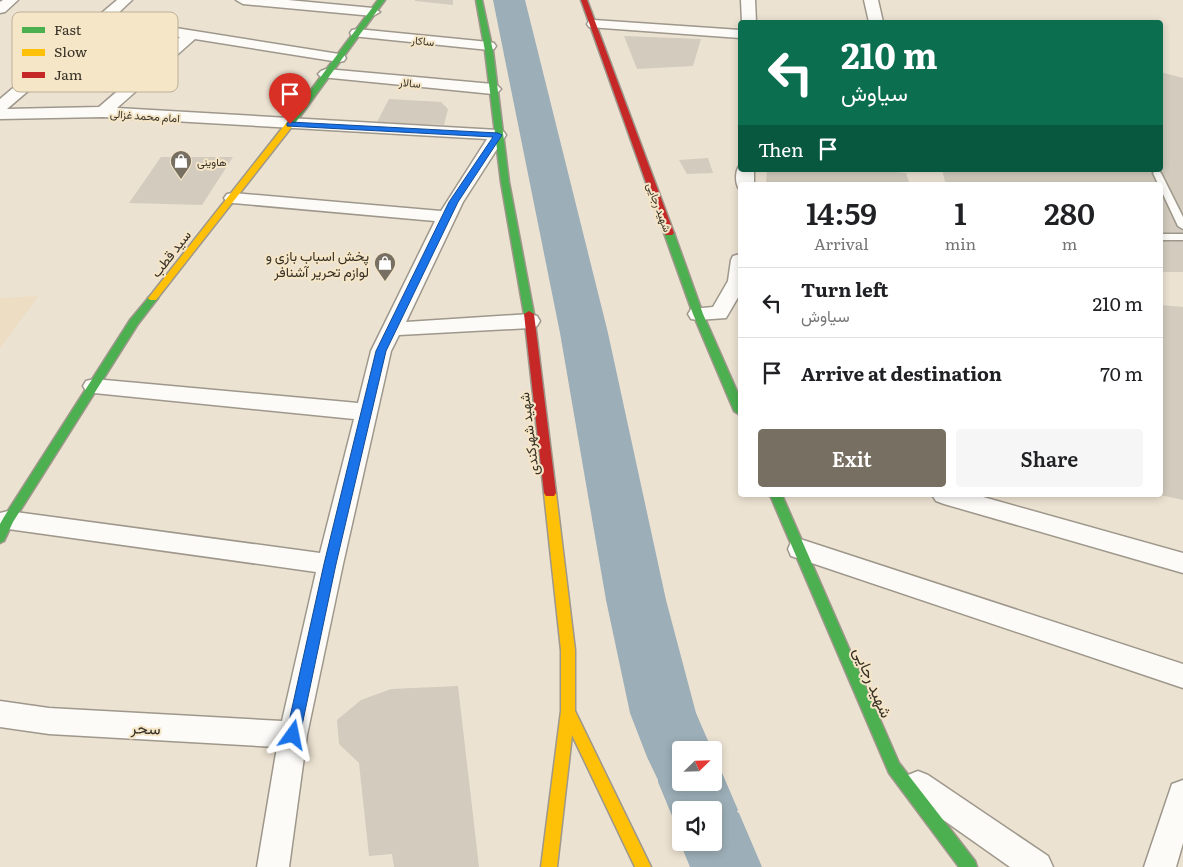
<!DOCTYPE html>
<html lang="en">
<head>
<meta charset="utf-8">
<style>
  :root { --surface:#fff; --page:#f6f6f6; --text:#202124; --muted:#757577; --line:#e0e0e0; --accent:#766f62 }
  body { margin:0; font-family:Literata,Vazirmatn,serif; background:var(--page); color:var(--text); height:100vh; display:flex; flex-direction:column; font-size:19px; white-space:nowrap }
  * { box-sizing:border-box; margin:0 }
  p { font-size:16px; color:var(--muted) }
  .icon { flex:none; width:28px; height:28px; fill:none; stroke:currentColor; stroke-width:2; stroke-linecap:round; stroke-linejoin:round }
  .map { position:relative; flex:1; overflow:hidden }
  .details { position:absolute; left:738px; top:182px; width:425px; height:315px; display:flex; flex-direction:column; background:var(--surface); border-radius:5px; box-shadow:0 2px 8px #0003 }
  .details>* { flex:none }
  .top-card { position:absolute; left:738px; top:20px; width:425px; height:152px; border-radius:5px; box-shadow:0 2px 8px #0003; background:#0b6e4f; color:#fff; overflow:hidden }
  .needle { width:32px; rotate:67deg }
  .buttons { position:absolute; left:672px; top:741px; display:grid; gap:10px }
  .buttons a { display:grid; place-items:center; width:50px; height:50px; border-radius:5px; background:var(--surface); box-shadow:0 2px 8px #0003; font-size:25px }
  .pin { position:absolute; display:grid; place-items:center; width:42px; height:42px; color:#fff; margin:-51px -21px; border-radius:50% 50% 50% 0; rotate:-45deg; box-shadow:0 0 5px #0007 }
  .pin .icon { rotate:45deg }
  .me { position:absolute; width:55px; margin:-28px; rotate:12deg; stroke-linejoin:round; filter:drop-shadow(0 0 4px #0008) }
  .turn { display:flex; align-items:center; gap:18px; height:105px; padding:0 20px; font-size:22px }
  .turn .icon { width:65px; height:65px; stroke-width:2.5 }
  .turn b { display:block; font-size:35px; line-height:42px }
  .then { display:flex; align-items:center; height:48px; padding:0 20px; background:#0003; gap:10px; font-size:19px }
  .eta { display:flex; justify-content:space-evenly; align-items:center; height:85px; text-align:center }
  .eta b { font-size:30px; font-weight:600; line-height:35px }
  .cta { display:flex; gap:10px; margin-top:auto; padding:10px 20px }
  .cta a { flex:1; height:58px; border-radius:5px; background:var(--accent); color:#fff; font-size:20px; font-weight:600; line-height:58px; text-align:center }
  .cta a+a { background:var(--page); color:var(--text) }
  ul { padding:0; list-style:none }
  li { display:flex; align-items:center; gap:15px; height:70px; padding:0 20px; border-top:1px solid var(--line) }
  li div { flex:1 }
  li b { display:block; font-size:19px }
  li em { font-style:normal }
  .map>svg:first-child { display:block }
</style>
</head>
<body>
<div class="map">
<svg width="1183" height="867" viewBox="0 0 1183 867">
  <rect width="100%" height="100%" fill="#ece2d2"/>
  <path fill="#edddc2" d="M38 296 0 348V298Z"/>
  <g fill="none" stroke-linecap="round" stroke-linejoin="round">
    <path fill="#9caeb7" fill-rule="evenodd" d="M493 0H525L608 333 666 600 696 713 712 750H681V782H714V754L738 810 737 812 739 813 762 867H690L678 838 680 835 658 782V780L647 757 630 713 606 600 560 333ZM681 810H714V842H681Z"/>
  </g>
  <path fill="#d2cbbe" d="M415 0H453V5L415 1Z
    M624 36 701 39 693 66 637 69Z
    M1160 72 1183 78V272H1160V185H946L942 170H1160Z
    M389 99 441 102 448 109 444 125 377 122Z
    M161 157H233L202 205 129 203Z
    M708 158 713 173 687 174 679 160Z
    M767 170H873L906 173 910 185H766Z
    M1160 305 1183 307V500L1160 495Z
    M458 686 479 867H394L392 854 369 856 359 763 339 744 337 720 361 700 391 689Z"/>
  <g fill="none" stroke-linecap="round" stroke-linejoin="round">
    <g stroke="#9e978b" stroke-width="3">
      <path id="lane" d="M1157 170 1161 173 1183 217V229L1178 226 1153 173Z
        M1160 234H1183V240H1160Z"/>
    </g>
    <g stroke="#9e978b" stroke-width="3">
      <path id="street" d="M3 0H18L5 12 0 13V2Z
        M117 0H132L113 18 339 54 344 55 346 58 344 61 339 62 195 39 117 108 498 130 504 132 506 135 463 202 406 322 530 314 537 316 540 321 537 326 530 328 399 335 391 351 343 564 307 735 289 867H257L277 747 49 734 0 727V701L49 708 282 721 316 572 8 529 0 527V513L8 511 320 553 354 419 94 393 86 391 83 386 86 381 94 379 358 403 371 351 435 221 233 203 227 202 224 198 227 194 233 193 441 211 487 139 103 117 0 119V99ZM105 25 180 37 99 107 7 109Z
        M236 0H288L373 8 380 12 373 16 243 4Z
        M741 0H755L756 22H742Z
        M864 0H878L883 22H869Z
        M594 20 740 30V38L589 27 587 24 589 21Z
        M357 29 489 42 494 43 496 46 494 49 489 50 352 36 350 33 352 30Z
        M326 69 493 84 498 86 501 89 498 92 493 94 321 77 318 74 321 71Z
        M739 166 740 170H754V185H740L739 189C735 183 735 172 739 166Z
        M740 254V294L726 318 698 320 691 319 688 314 691 309 713 307 728 281 731 260 733 256Z
        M932 495H976L1183 553V573L944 504 936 501Z
        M800 539 1183 664V688L791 556 788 549 791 542Z
        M918 771 928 775 1048 856 1053 867H1010L908 795 903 785 908 775Z
        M1183 780V843L1176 867H1144L1172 784Z"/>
    </g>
    <g stroke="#9e978b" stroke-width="3">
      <path id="fast" d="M378 0H385L293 126H287V122Z
        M476 0H482L493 51 509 182 534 314 529 317 524 314 501 182 485 51Z
        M669 230 674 233 703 314 740 398V415L734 411 693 314 664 233Z
        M153 295 158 298 138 324 13 522 4 541 0 543V524L4 517 130 320 150 296Z
        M770 495H782L899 763 975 861 977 867H959L889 773Z"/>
    </g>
    <g stroke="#9e978b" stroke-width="3">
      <path id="slow" d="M287 122 294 124 156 300H150L148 298 150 296Z
        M550 489 554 490 556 493 575 650V711L651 867H635L572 735 557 867H541L561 711V650L544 493 546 490Z"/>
    </g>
    <g stroke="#9e978b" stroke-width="3">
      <path id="jam" d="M581 0H587L674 233 672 235H666L664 233Z
        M529 311 534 314 556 493 554 496H546L544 493 524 314Z"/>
    </g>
    <use href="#lane" fill="#fcfbf8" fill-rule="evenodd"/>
    <use href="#street" fill="#fcfbf8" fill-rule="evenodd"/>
    <use href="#fast" fill="#4caf50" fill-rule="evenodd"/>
    <use href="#slow" fill="#ffc107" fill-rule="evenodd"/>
    <use href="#jam" fill="#c62828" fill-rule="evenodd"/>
  </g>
  <path fill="#1a73e8" stroke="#114b97" d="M290 122 498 133 502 135 458 202 386 351 336 564 300 735 298 739 293 741 288 739 286 735 324 564 376 351 449 202 493 137 287 126V123Z"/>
  <defs>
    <g id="shop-pin" transform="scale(1.125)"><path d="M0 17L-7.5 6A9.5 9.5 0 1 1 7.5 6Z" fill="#766f62" stroke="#f6e6c8"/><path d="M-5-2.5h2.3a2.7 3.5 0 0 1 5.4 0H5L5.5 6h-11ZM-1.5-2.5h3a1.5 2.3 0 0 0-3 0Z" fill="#fff"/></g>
  </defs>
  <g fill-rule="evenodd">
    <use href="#shop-pin" x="181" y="161"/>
    <use href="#shop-pin" x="385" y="263"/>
  </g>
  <g text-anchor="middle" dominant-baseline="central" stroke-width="4" stroke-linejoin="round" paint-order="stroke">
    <g font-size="11" fill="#373126" stroke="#f6e6c8">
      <text transform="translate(423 40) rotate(6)">ساکار</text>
      <text transform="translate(410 82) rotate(5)">سالار</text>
      <text transform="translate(145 115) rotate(4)">امام محمد غزالی</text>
      <text transform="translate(660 207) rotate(70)">شهید رجایی</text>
    </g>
    <g font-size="11" fill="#373126" stroke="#f6e6c8" text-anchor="start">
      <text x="197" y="161">هاوینی</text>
    </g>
    <g font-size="14" fill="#373126" stroke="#f6e6c8">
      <text transform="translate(170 253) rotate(-52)">سید قطب</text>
      <text transform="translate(528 434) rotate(-97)">شهید شهرکندی</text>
    </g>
    <g font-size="14" fill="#373126" stroke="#f6e6c8" text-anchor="end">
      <text x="369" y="255">پخش اسباب بازی و<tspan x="369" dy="16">لوازم تحریر آشنافر</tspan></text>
    </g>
    <g font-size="16" fill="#373126" stroke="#f6e6c8">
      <text transform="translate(874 682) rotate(67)">شهید رجایی</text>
      <text transform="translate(146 727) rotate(3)">سحر</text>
    </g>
  </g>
  <rect x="12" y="12" width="166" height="80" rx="8" fill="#f6e6c8" stroke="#bdb097" stroke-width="1"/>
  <rect x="22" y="27" width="23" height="6" fill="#4caf50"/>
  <rect x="22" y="49" width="23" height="7" fill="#ffc107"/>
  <rect x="22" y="72" width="23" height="6" fill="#c62828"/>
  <g font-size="14" fill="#373126">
    <text x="54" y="35">Fast</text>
    <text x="54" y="57">Slow</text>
    <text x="54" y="80">Jam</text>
  </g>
</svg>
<div class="buttons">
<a><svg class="needle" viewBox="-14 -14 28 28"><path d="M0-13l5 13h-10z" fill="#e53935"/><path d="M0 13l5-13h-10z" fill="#757577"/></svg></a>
<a><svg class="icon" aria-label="sound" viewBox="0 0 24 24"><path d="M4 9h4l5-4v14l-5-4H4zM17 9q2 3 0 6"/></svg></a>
</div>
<div class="pin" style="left:290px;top:124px;background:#d93025"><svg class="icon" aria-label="arrive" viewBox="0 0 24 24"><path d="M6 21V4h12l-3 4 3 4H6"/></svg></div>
<svg class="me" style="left:293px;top:735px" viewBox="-20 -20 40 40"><path d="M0-17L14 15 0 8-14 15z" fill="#1a73e8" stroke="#fff" stroke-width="4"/></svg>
<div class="top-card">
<div class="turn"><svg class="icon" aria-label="left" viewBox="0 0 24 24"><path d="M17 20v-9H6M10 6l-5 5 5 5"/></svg><div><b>210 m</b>سیاوش</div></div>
<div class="then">Then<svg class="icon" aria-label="arrive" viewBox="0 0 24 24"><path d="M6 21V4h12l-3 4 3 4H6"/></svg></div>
</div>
<section class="details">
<div class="eta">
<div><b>14:59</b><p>Arrival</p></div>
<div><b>1</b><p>min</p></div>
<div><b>280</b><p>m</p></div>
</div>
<ul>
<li><svg class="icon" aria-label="left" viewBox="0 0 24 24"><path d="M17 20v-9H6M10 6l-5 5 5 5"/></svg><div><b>Turn left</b><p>سیاوش</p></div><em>210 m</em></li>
<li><svg class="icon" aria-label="arrive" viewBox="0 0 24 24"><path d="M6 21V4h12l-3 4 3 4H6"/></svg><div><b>Arrive at destination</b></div><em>70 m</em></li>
</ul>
<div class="cta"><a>Exit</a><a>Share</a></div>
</section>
</div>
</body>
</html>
